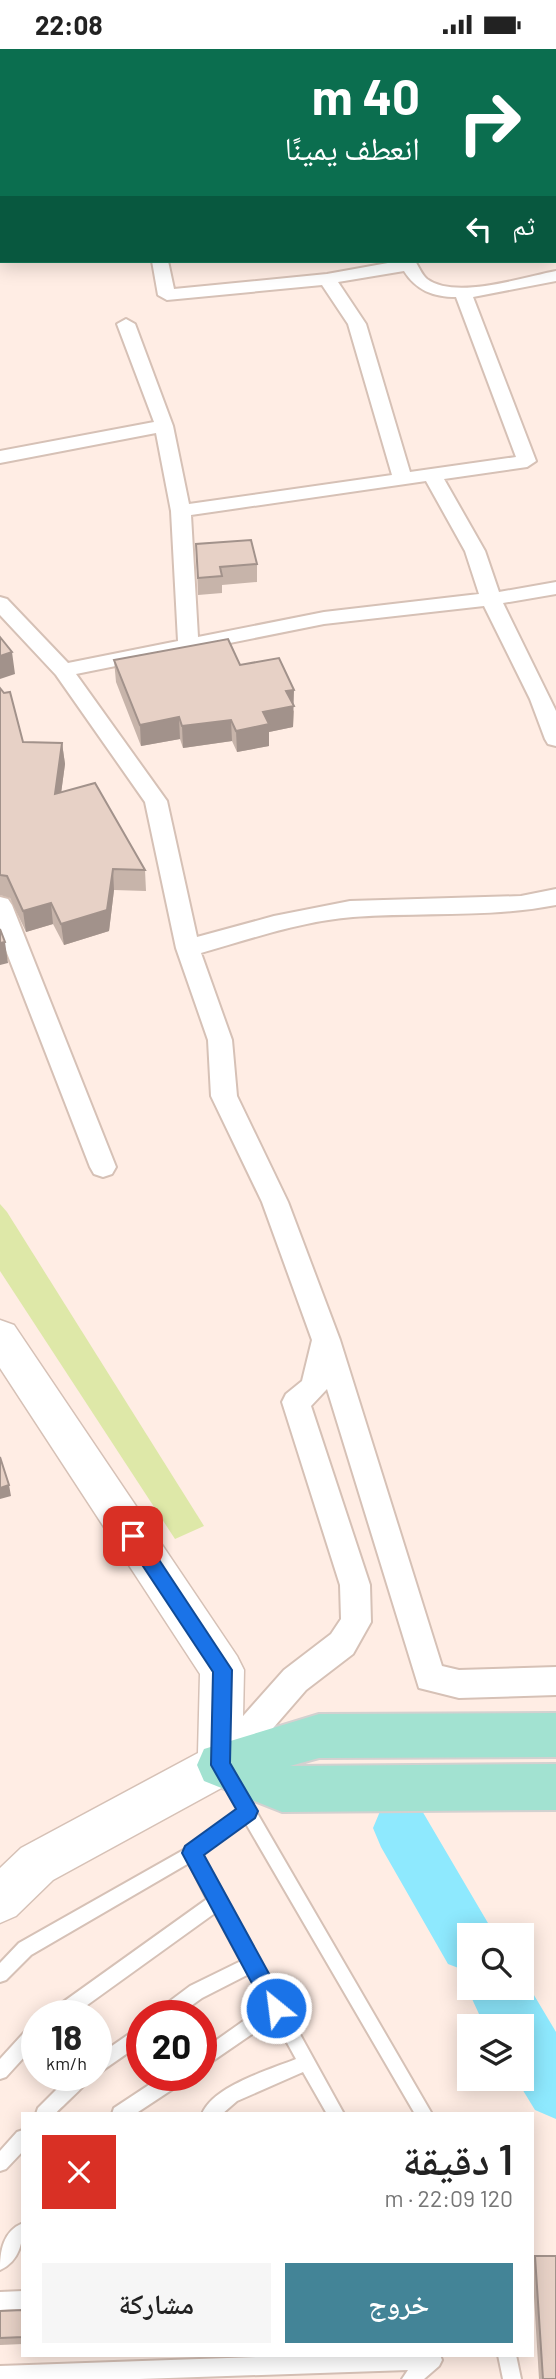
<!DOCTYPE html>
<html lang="ar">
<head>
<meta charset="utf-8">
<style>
  :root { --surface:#fff; --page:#f6f6f6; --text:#222; --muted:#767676; --accent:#438497 }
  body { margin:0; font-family:Barlow,"Noto Naskh Arabic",sans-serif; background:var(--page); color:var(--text); direction:rtl; height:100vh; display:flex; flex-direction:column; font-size:26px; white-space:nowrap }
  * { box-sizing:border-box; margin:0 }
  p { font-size:23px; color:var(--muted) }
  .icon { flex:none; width:38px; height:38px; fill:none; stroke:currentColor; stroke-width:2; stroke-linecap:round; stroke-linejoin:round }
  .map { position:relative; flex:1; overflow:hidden; direction:ltr }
  .sheet { position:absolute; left:21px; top:2063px; width:513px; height:245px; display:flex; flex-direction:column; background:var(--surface); border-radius:0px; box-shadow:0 4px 18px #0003; direction:rtl }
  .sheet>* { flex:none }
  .top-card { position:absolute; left:0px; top:0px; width:556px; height:214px; box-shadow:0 4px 18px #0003; direction:rtl; background:#0b6e4f; color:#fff; overflow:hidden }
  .buttons { position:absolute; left:457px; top:1874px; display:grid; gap:14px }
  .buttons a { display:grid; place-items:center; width:77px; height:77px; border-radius:0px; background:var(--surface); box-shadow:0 4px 18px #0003; font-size:35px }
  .speed { position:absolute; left:21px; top:1951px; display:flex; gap:14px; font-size:35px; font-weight:700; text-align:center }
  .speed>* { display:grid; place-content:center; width:91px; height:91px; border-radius:50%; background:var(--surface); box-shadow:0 4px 18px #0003; line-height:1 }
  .speed small { font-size:18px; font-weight:400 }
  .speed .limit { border:10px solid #d22; background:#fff; color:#111 }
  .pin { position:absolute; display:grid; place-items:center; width:60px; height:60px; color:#fff; margin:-30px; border-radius:14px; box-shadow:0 4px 10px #0006 }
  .me { position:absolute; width:77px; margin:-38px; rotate:331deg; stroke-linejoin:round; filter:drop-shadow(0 0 5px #0008) }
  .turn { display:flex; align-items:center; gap:24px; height:147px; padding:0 21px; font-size:32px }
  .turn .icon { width:91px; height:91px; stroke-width:2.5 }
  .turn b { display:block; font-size:49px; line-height:60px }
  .then { display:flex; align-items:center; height:66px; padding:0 21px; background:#0003; gap:14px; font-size:26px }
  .round { display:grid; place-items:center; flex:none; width:74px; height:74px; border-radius:0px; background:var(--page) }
  .headline { display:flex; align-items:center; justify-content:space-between; height:119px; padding:0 21px }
  h1 { font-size:42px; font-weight:600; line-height:52px }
  .action { display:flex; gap:14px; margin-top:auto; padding:14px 21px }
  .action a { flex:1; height:80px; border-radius:0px; background:var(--accent); color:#fff; font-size:28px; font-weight:600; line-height:80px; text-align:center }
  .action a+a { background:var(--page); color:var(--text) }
  .status { display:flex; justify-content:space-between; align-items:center; height:49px; padding:0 35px; background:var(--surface); direction:ltr }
  .status svg { height:19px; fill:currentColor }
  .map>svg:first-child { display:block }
</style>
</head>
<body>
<div class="status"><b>22:08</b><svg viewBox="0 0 49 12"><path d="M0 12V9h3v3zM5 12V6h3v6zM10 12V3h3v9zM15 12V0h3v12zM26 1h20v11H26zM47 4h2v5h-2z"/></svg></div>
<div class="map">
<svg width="556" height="2330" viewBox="0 0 556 2330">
  <rect width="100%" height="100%" fill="#ffede4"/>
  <path fill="#dee8a8" d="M0 1155 7 1163 204 1477 175 1490 0 1222Z"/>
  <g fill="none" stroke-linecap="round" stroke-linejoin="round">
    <path fill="#8ee9fe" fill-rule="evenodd" d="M401 1752 421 1760 495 1886H469V1923L448 1915 381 1798 373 1779 381 1760Z
      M522 1926 556 1983V2070L535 2061 516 2030H522V1978H485L467 1939 469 1933V1939H522Z"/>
    <g stroke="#d6c1b6" stroke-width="4">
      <path id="lane" d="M229 1724 234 1726 253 1757 432 2065H415L245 1773 201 1806 344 2065H327L303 2023 237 2052 222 2065H202C213 2037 269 2021 296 2010L274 1970 201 2020V2002L266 1956 249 1925 202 1949 177 1967H156L158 1961 190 1937 241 1912 215 1864 72 1967H50L52 1961 207 1850 189 1814 31 1906 6 1931 0 1933V1914L19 1894 187 1799 238 1760 222 1731 224 1726Z
        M37 1974V1994L6 2028 0 2030V2010L31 1976Z
        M142 1976V1994L96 2026V2008Z
        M71 2026H92C88 2035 63 2056 55 2065H36L38 2059Z
        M164 2026H187L185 2032 135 2065H112L114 2059Z
        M23 2081V2102L6 2120 0 2122V2102L17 2083Z
        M23 2174C23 2192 20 2212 0 2221 0 2202 3 2182 23 2174Z
        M23 2242V2260L0 2261V2243Z
        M309 2306H440L442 2311 439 2317 424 2330H402L408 2321 139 2330H0V2317Z
        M498 2306H516L521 2330H503Z"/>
    </g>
    <g stroke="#d6c1b6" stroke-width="4">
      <path id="street" d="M399 0H416L417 2H400Z
        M0 44H2L0 54Z
        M555 50 556 51V61L555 60Z
        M555 125H556V135H555Z
        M0 197H2V207H0Z
        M152 212H168L174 240 327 225 399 212H415C419 218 422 226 427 230 455 251 524 228 556 222V232L473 248 536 412 527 418 444 430 485 502 499 543 556 533V545L503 554 556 662V697L548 695 545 690 530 650 484 557 324 575 76 625 167 752 197 888 274 867 350 852 521 847 556 840V856C489 869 421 863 353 868 302 872 250 890 201 904L232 991 237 1047 288 1153 340 1291 442 1617 459 1621 556 1618V1646L459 1649 419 1639 327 1340 311 1357 370 1536 371 1573 353 1605 306 1641 234 1724 223 1728 212 1724 207 1713 212 1702 284 1621 331 1585 341 1570 340 1536 282 1353 286 1345 302 1332 312 1291 262 1153 211 1047 208 991 176 899 145 753 56 626 0 566V548L7 550 68 614 178 592 171 462 156 384 0 414V402L154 373 117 275 126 270 135 275 173 377 189 455 392 426 348 275 322 236 167 251 158 246ZM404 222C416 241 433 248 456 248L516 408 410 423 366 275 338 233ZM426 432 465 502 479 545 324 563 198 588 191 466Z
        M0 848 8 850 12 856 116 1118 112 1125 103 1128 94 1125 90 1118 0 886Z"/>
    </g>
    <g stroke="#d6c1b6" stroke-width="3">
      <path id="secondary" d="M0 1271 14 1276 237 1607 244 1621 242 1716 236 1731 53 1831 16 1867 0 1874V1819L21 1799 198 1704 200 1625 0 1319Z"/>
    </g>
    <g stroke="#d3d1d0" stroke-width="4">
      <path id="primary" d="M556 1664V1708L319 1709 290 1717 556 1715V1761L282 1763 204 1732 197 1716 204 1700 319 1665Z"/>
    </g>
    <use href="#lane" fill="#fff" fill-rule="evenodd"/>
    <use href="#street" fill="#fff" fill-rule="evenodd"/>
    <use href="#secondary" fill="#fff" fill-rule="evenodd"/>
    <use href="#primary" fill="#a2e2d1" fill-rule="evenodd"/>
  </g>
  <path fill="#c7b4aa" d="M196 495 257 515V533L222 536V544L198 546Z
    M114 611 240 616 294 662 293 678 269 683V697L237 703 232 692 183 699 180 690 141 697 116 633Z
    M0 639 23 693 62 694 65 715 61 744 145 821 146 842 114 841 109 882 64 896 53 875 26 883 10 849 0 846Z
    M535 2207 556 2330H539L532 2215Z
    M23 2261V2295L0 2296V2262Z"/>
  <path fill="#a2928b" d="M12 603 15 625 0 630V607Z
    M294 641 293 678 269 683V697L237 703 236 682 263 663 286 642Z
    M179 668 180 690 141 697 140 676Z
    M231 671 232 692 183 699 182 677Z
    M62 694 65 715 58 767 55 745Z
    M113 820 114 841 109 882 64 896 61 875Z
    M51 854 53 875 26 883 23 862Z
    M5 893 8 914 0 916V894Z
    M9 1436 11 1447 0 1450V1439Z"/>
  <path fill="#e7d1c6" stroke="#a2928b" stroke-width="2" d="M251 491 257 515 220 518 222 527 198 529 196 495Z
    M0 588 12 603 0 607Z
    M228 590 240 616 279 609 294 641 286 642 294 657 263 663 269 675 236 682 231 671 182 677 179 668 140 676 114 611Z
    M0 639 4 644 10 643 23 693 62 694 55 745 95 734 145 821 113 820 107 861 61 875 51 854 23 862 7 827 0 826Z
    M0 880 5 893 0 894Z
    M0 1408 9 1436 0 1439Z
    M535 2207H556V2330H543Z
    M23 2261V2288L0 2289V2262Z"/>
  <path fill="#1a73e8" stroke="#114b97" stroke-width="2" d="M133 1479 140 1482 232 1621 230 1714 258 1762 255 1769 204 1806 284 1952 287 1959 284 1966 276 1969 269 1966 182 1804 185 1797 236 1760 211 1716 213 1623 127 1493 124 1487 127 1482Z"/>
</svg>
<div class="buttons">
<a><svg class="icon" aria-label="search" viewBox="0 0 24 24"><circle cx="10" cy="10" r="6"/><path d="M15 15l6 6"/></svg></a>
<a><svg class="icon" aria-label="layers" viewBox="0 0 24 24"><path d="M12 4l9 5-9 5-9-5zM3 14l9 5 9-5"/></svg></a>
</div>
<div class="speed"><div>18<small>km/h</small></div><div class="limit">20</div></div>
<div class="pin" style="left:133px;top:1487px;background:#d93025"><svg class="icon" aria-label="arrive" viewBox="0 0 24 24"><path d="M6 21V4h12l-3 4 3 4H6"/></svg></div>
<svg class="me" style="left:276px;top:1959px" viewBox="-20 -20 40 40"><circle r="17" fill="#1a73e8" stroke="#fff" stroke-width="3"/><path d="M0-11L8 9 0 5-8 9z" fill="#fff"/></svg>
<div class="top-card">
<div class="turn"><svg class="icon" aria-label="right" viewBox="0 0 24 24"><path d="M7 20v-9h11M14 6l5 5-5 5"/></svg><div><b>40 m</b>انعطف يمينًا</div></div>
<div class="then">ثم<svg class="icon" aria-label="left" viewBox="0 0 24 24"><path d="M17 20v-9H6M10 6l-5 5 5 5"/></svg></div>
</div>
<section class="sheet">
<div class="headline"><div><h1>1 دقيقة</h1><p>120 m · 22:09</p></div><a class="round" style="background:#d93025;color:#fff"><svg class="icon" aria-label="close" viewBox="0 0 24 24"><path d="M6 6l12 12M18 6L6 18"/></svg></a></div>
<div class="action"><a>خروج</a><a>مشاركة</a></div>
</section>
</div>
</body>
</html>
